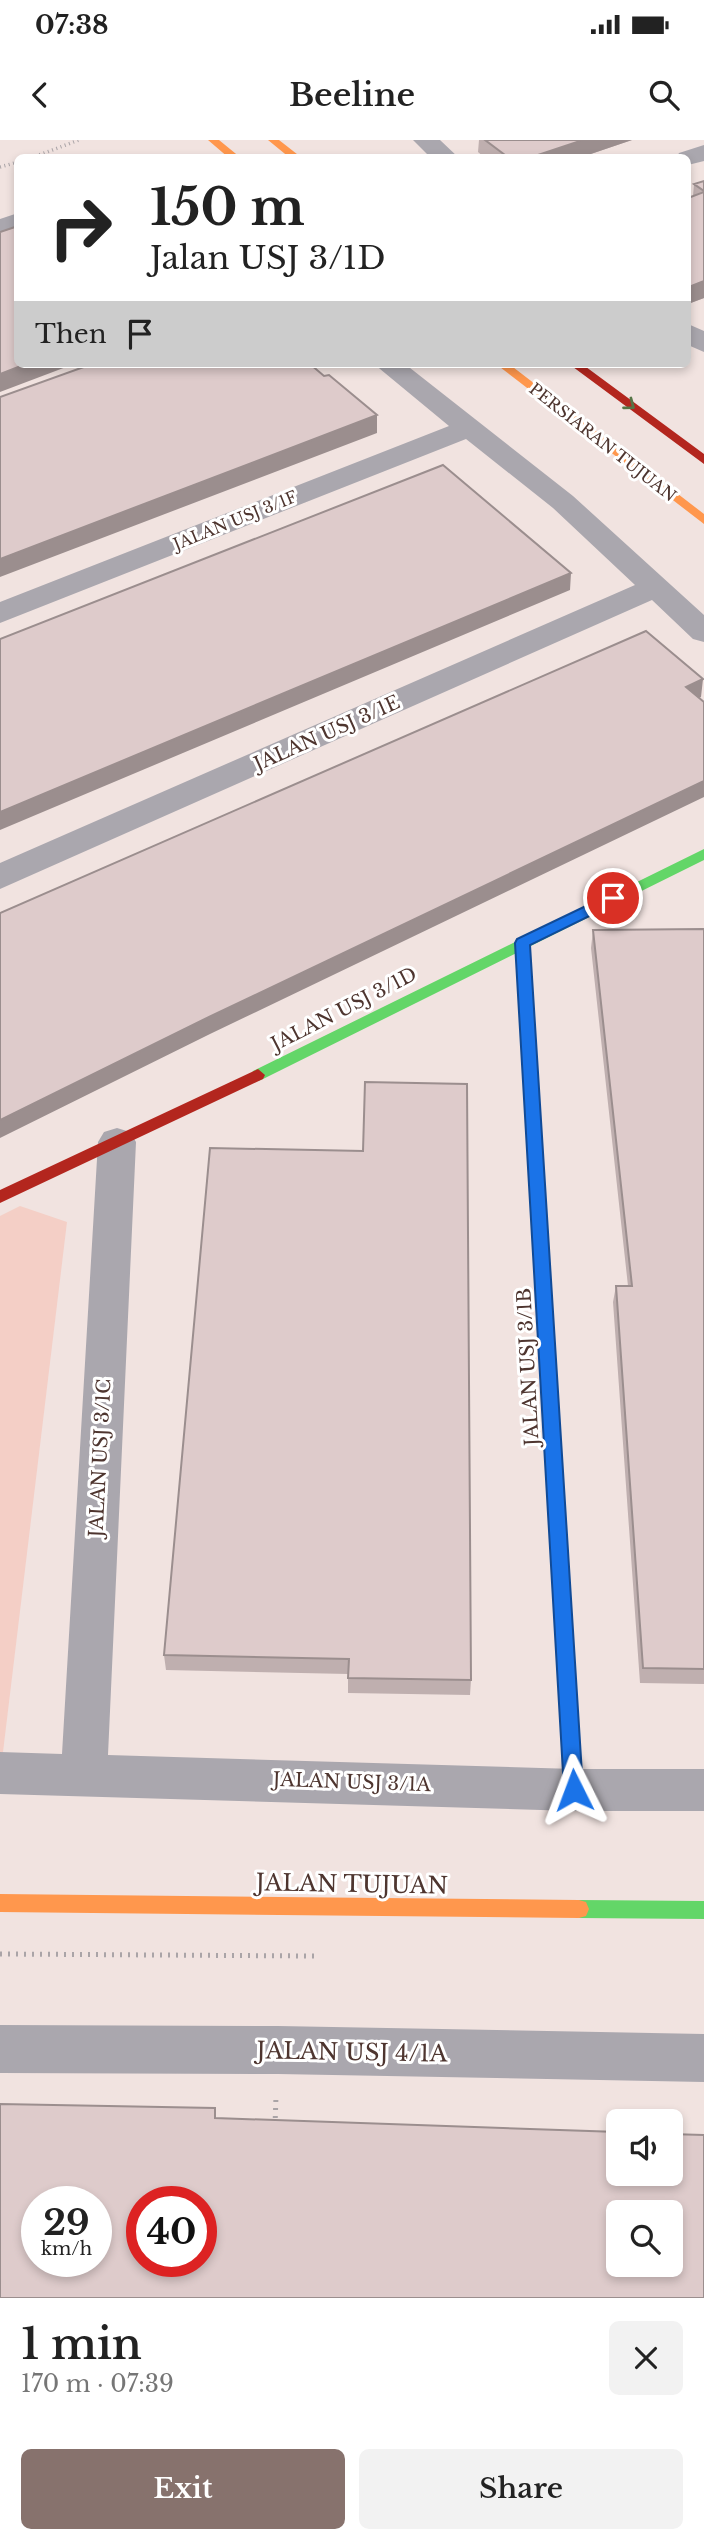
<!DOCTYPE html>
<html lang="en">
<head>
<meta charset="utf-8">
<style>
  :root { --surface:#fff; --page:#f2f2f2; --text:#222; --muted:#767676; --accent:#87726d }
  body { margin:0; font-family:"Libre Baskerville",serif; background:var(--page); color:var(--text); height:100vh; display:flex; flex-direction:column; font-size:26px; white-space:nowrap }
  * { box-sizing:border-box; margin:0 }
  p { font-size:23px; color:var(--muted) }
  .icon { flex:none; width:38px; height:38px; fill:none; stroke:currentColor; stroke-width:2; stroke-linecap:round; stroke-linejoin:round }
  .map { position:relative; height:2158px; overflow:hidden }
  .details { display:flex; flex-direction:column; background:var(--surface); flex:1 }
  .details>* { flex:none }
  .guide { position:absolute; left:14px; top:14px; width:677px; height:214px; border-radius:10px; box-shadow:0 4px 10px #0003; background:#fff; color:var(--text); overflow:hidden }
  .controls { position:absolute; left:606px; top:1969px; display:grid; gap:14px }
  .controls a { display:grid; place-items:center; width:77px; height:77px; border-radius:10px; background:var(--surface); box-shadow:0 4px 10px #0003; font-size:35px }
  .speed { position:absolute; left:21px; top:2046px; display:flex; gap:14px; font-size:35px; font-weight:700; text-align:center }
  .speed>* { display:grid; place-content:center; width:91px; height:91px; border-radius:50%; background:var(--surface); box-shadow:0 4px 10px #0003; line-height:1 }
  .speed small { font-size:18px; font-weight:400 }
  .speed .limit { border:10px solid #d22; background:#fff; color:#111 }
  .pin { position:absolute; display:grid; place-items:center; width:60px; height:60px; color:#fff; margin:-30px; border:4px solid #fff; border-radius:50%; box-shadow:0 2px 7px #0007 }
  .me { position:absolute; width:77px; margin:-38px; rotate:357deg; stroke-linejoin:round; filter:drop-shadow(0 0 5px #0008) }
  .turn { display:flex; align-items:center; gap:24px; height:147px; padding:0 21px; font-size:32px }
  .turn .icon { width:91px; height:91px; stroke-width:2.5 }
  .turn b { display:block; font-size:49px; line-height:60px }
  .then { display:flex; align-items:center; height:66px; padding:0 21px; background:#0003; gap:14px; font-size:26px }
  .round { display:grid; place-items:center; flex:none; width:74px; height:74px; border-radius:10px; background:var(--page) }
  .headline { display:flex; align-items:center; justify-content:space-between; height:119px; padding:0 21px }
  h1 { font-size:42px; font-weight:600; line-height:52px }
  .cta { display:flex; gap:14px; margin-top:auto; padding:14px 21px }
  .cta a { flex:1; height:80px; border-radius:10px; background:var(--accent); color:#fff; font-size:28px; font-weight:600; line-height:80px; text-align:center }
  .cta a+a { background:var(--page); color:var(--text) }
  .status { display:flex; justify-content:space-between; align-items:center; height:49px; padding:0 35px; background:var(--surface); direction:ltr }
  .status svg { height:19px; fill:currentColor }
  header { display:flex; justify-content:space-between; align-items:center; height:91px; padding:0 21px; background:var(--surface); font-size:32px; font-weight:600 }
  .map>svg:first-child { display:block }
</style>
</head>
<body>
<div class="status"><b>07:38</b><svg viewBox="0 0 49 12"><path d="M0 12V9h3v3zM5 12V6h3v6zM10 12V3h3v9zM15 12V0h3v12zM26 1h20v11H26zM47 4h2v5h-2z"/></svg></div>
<header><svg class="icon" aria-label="back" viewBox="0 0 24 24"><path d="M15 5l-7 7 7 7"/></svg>Beeline<svg class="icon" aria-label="search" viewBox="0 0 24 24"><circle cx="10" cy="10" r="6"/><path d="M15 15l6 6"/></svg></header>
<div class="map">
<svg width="704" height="2158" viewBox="0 0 704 2158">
  <rect width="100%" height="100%" fill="#f1e3e0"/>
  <path fill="#f4cfc6" d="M20 1066 67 1082 3 1612H0V1076Z"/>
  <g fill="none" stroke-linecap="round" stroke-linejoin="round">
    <path stroke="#aaa4a7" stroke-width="3.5" stroke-dasharray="1 3.5" stroke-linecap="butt" d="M31 18 79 0
      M0 27 18 22"/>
    <path stroke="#aaa4a7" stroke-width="5" stroke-dasharray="2 6" stroke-linecap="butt" d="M0 1814 314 1816
      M275 1986 276 1956"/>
    <path fill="#aaa7ae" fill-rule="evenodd" d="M413 0H440L459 18H431Z
      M704 5V21L688 25V18H676L679 13Z
      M18 73V90L0 95V79Z
      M688 184 704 191V212L688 205Z
      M374 224H405L573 356 704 475V502L693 499 652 460 0 749V723L635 445 553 368 466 299 0 483V462L449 286Z
      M117 988 130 992 136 1002 108 1615 574 1629H704V1671H574L0 1654V1612L62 1614 98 1002 104 992Z
      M0 1885 278 1886 704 1894V1942L278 1934 0 1933Z"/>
    <path fill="#63d668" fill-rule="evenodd" d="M704 709V720L263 939 258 941 251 935 253 931Z
      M579 1760 704 1761V1779L579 1778 572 1776 569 1769 572 1762Z"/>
    <path fill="#ff974d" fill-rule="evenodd" d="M208 0H219L241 18H229Z
      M268 0H279L302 18H290Z
      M496 224H509L704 374V384Z
      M522 798 529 803 561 1303 559 1308 553 1310 547 1308 545 1303 515 803Z
      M0 1754 579 1760 586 1762 589 1769 586 1776 579 1778 0 1772Z"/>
    <path fill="#b3261e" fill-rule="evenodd" d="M569 224H582L704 314V324Z
      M258 929 265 935 263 939 0 1063V1050Z
      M553 1296 559 1298 561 1303 583 1650 581 1656 574 1659 567 1656 565 1650 545 1303 547 1298Z"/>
  </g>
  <path fill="#bfafaf" d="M479 0H632L579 18H485L478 12Z
    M704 41V158L688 164V58L693 56 694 44Z
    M704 789V1544L640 1543 613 1162 616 1146H628L591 808 593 790Z
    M210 1008 471 1540 470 1555 348 1553V1534L166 1530 164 1515Z"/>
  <path fill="#9b8e8e" d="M583 0H632L579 18H529Z
    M704 141V158L688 164 689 147Z
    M26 224H74L0 252V234Z
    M377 275V293L0 437V419Z
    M571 433 570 450 0 690V672Z
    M703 539 701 557 684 565 686 547Z
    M704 641V657L210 894 0 998V980L209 877Z"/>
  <path fill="#decbcb" stroke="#9b8e8e" stroke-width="2" fill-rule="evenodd" d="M485 0H583L529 18H509Z
    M704 41V51L694 44Z
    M704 52V141L689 147 688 146V58Z
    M18 86V224H26L0 234V92Z
    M92 224H310L324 236 329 235 377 275 0 419V257Z
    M443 325 571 433 0 672V499Z
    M646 491 703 539 686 547 704 562V641L209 877 0 980V773Z
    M704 789V1529L643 1528 616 1146H632L593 790Z
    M365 942 467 944 471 1540 348 1538 349 1519 164 1515 210 1008 363 1011Z
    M0 1964 215 1968V1978L618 1992V2034H670V1994L704 1995V2158H0ZM37 2062H96V2121H37ZM142 2062H201V2121H142ZM618 2072H670V2124H618Z"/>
  <defs><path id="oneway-chevron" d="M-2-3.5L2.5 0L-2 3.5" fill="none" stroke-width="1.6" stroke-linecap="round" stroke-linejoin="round" transform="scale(1.75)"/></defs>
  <use stroke="#567546" href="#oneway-chevron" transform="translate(630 265) rotate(37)"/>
  <path fill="#1a73e8" stroke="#114b97" stroke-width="2" d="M613 753 620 758 618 762 530 805 583 1650 581 1656 574 1659 567 1656 564 1650 515 803 517 799Z"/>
  <g text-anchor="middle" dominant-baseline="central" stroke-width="6" stroke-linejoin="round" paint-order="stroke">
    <g font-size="16" fill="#4e352f" stroke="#fff">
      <text transform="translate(603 302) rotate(38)">PERSIARAN TUJUAN</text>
      <text transform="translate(235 380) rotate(-22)">JALAN USJ 3/1F</text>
    </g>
    <g font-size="19" fill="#4e352f" stroke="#fff">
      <text transform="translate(327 593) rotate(-24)">JALAN USJ 3/1E</text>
      <text transform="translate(344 869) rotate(-27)">JALAN USJ 3/1D</text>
      <text transform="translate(528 1227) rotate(-93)">JALAN USJ 3/1B</text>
      <text transform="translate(100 1318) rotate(-87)">JALAN USJ 3/1C</text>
      <text transform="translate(352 1642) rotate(2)">JALAN USJ 3/1A</text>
    </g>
    <g font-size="23" fill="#4e352f" stroke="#fff">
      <text transform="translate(352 1744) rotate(1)">JALAN TUJUAN</text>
      <text transform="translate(352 1912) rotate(1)">JALAN USJ 4/1A</text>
    </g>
  </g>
</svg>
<div class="controls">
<a><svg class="icon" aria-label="sound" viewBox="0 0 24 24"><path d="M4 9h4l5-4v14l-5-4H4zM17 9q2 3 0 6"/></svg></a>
<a><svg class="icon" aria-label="search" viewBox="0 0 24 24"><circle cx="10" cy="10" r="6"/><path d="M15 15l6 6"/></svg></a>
</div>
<div class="speed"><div>29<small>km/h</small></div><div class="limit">40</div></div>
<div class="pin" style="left:613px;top:758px;background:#d93025"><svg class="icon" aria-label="arrive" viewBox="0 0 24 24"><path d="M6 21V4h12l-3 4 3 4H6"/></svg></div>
<svg class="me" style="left:574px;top:1650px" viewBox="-20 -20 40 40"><path d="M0-17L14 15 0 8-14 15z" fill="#1a73e8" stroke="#fff" stroke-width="4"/></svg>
<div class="guide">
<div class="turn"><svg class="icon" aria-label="right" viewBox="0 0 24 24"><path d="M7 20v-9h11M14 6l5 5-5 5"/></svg><div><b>150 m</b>Jalan USJ 3/1D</div></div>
<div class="then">Then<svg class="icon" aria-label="arrive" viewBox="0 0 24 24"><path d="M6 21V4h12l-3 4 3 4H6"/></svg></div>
</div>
</div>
<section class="details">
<div class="headline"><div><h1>1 min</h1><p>170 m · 07:39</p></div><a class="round"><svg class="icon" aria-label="close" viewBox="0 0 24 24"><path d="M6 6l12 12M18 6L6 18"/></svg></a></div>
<div class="cta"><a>Exit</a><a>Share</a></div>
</section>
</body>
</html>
